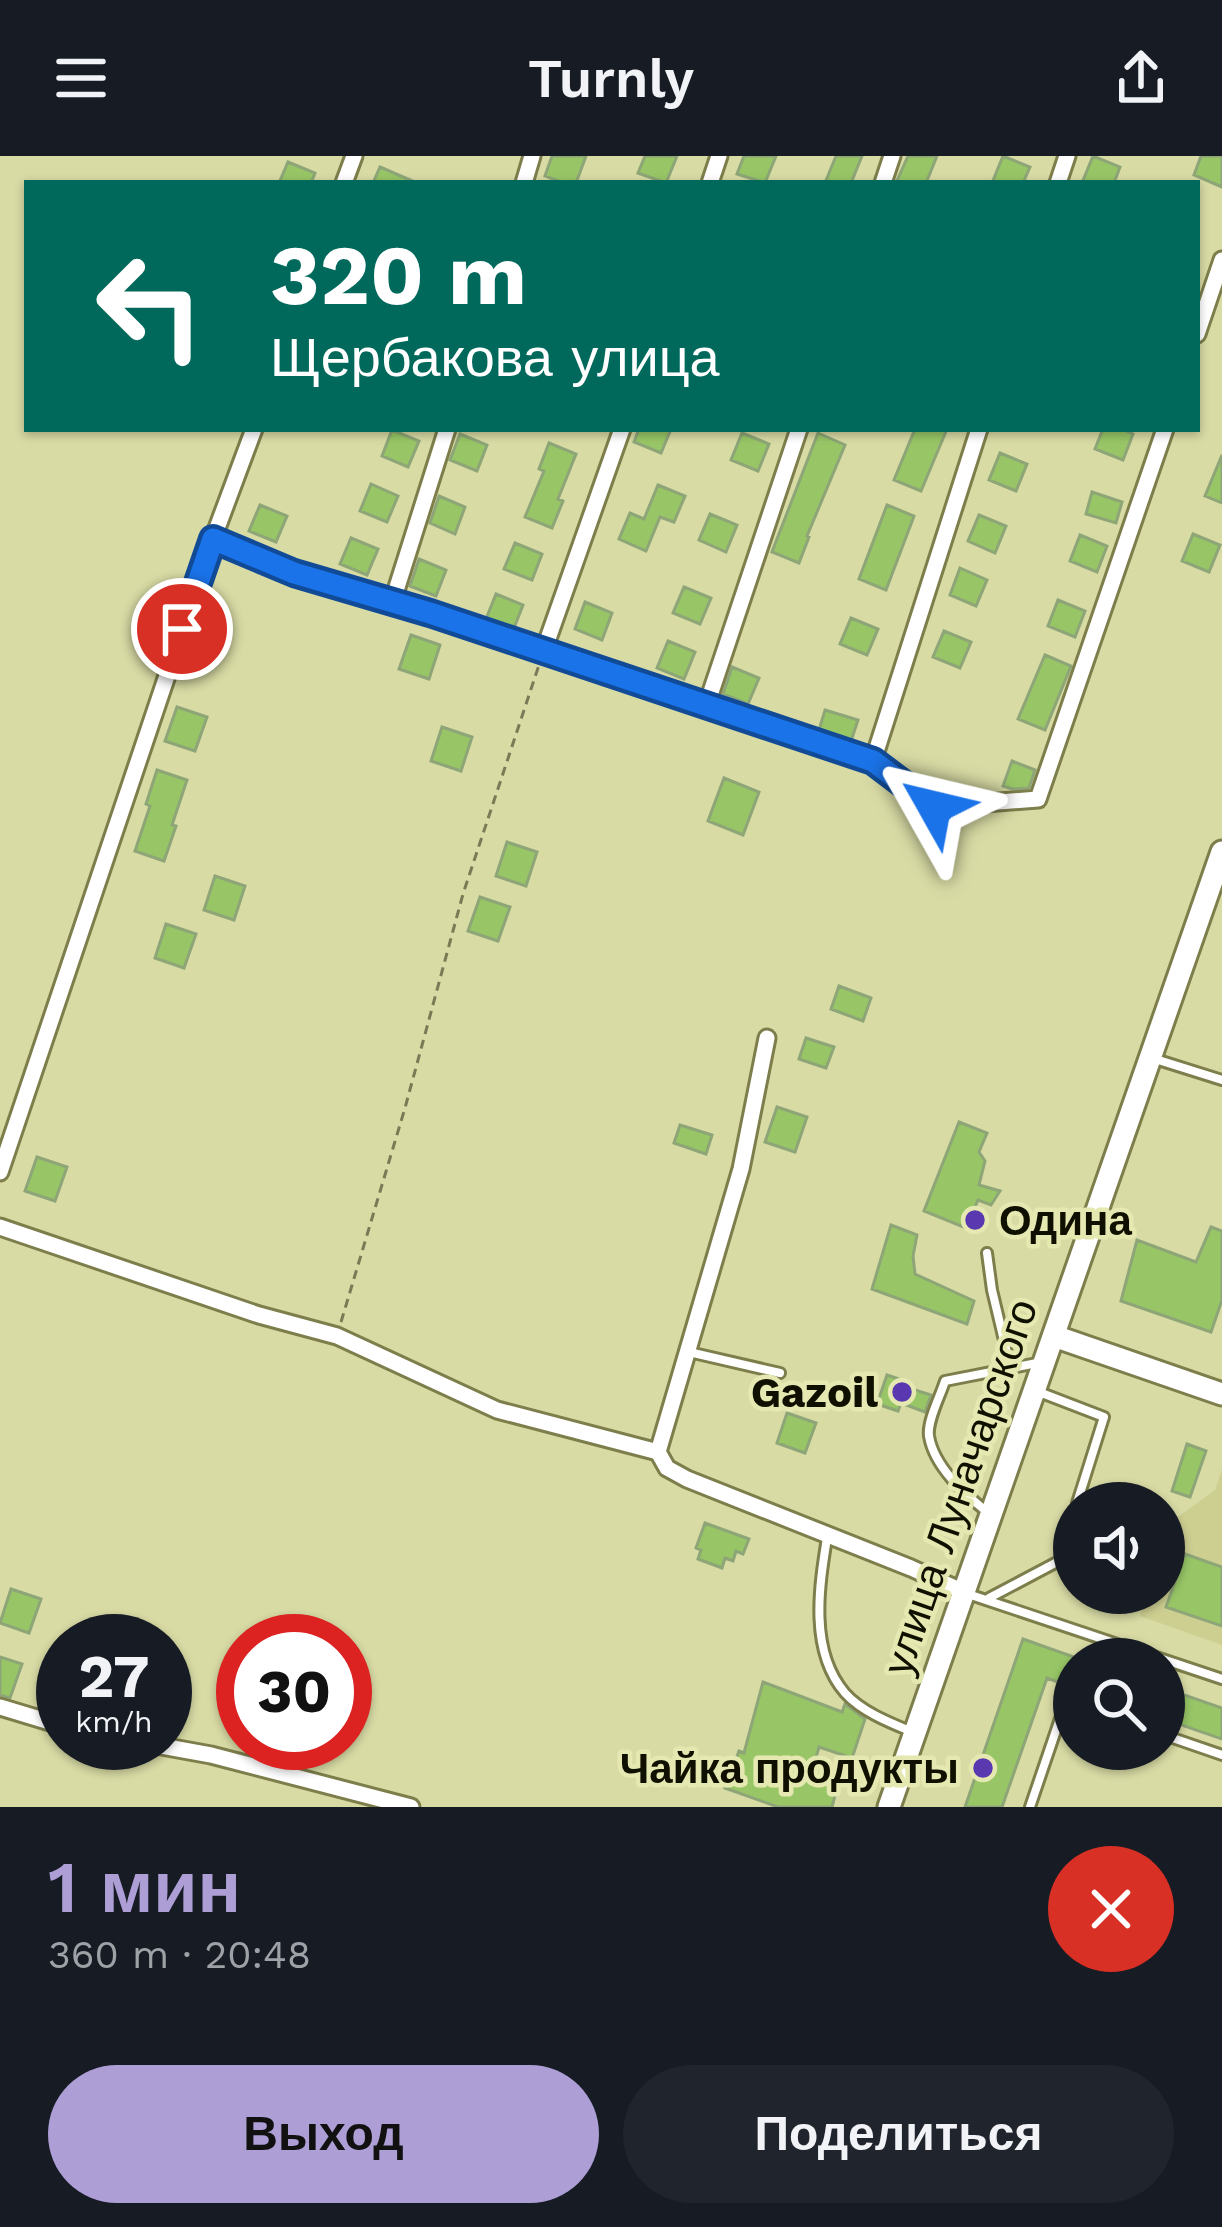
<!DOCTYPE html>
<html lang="ru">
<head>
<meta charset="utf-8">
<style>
  :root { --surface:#171b24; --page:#20242c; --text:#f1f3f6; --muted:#9ea1a6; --accent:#ad9fd6 }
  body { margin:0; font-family:"Work Sans",sans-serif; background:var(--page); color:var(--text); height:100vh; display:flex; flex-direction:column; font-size:45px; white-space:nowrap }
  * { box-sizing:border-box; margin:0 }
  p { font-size:39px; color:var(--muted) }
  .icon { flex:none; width:66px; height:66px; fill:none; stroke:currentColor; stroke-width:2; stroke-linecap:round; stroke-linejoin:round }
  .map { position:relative; height:1651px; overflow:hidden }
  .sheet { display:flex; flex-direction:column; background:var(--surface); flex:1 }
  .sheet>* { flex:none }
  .hud { position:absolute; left:24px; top:24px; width:1176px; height:252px; border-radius:0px; box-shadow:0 3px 9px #0004; background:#00695c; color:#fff; overflow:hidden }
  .buttons { position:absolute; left:1053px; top:1326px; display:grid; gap:24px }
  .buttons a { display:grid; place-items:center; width:132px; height:132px; border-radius:50%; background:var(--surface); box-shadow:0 3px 9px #0004; font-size:60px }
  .speed { position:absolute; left:36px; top:1458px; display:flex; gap:24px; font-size:60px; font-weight:700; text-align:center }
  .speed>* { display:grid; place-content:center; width:156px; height:156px; border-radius:50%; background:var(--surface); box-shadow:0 3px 9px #0004; line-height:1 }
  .speed small { font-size:30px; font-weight:400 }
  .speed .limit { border:18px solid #d22; background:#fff; color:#111 }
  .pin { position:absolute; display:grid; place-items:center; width:102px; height:102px; color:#fff; margin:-51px; border:6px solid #fff; border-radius:50%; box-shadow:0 3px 12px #0007 }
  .me { position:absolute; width:132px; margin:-66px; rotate:307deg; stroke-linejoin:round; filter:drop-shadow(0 0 9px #0008) }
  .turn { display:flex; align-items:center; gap:42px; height:252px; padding:0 48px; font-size:54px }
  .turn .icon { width:156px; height:156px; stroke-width:2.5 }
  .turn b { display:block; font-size:84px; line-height:102px }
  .round { display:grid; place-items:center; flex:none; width:126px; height:126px; border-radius:63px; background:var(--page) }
  .summary { display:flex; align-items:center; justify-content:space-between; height:204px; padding:0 48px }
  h1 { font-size:72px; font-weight:600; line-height:90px; color:var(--accent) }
  .button { display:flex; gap:24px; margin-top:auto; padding:24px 48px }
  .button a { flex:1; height:138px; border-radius:72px; background:var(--accent); color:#111; font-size:48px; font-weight:600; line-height:138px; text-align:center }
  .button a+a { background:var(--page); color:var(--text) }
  header { display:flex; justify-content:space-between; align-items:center; height:156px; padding:0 48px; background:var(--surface); font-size:54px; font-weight:600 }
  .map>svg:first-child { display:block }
</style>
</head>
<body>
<header><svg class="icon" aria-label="menu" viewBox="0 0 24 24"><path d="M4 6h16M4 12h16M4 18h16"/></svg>Turnly<svg class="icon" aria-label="share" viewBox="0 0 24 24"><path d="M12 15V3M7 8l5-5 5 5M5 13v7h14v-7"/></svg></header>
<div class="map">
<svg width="1222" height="1651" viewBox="0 0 1222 1651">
  <rect width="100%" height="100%" fill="#d8dba4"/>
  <path fill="#cdcf91" d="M1222 1313V1489L1140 1460 1148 1437H1164V1388L1171 1366 1215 1334Z"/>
  <path fill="#98c666" stroke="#8ea677" stroke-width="3" d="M552 0H586L576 27H563L545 20Z
    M645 0H677L666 27 638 17Z
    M744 0H776L765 27 737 18Z
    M836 0H862L851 27H825Z
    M908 0H937L926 27H896Z
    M1003 0 1030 11 1023 27H992Z
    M1093 0 1120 11 1114 27H1082Z
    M1201 0H1222V31L1194 19Z
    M288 6 315 17 311 27H279Z
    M380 11 417 27H373Z
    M639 273H671L661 297 634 286Z
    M915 273H947L921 335 894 324Z
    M1103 273H1122L1133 278 1123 304 1095 293Z
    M392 274 419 285 408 311 382 300Z
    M742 277 769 288 758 315 731 304Z
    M818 277 845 289 807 380 809 381 799 407 772 396Z
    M460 278 487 289 477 315 450 304Z
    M549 287 576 298 558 343 563 345 552 372 525 361 544 315 539 313Z
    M1000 297 1027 308 1016 335 989 324Z
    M1222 299V347L1205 340Z
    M371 328 398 340 387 366 360 355Z
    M658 329 685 340 674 366 660 361 646 395 619 383 630 357 644 363Z
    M1092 336 1122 346 1116 367 1086 358Z
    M439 340 465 351 455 378 430 367Z
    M260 349 287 360 276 386 249 375Z
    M887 349 914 360 886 434 859 423Z
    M710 358 737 369 726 396 699 384Z
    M979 359 1006 370 995 397 968 385Z
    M1193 378 1220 389 1209 416 1182 405Z
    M1080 379 1107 390 1097 416 1070 405Z
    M351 382 378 393 367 419 340 408Z
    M515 387 542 398 532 424 504 413Z
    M419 403 446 414 436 440 410 430Z
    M960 412 987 424 976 450 950 439Z
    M684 431 711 442 700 468 673 457Z
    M496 438 523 449 514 472 486 463Z
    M1058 444 1085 455 1075 481 1048 470Z
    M585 446 612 457 602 484 575 473Z
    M851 462 878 473 867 499 840 488Z
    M944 475 971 486 960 512 933 501Z
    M411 479 440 489 429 523 399 513Z
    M668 485 695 496 684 523 657 512Z
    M1045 499 1071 510 1045 574 1018 563Z
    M732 511 759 522 748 548 723 538Z
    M177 551 207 561 195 595 165 585Z
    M825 554 858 564 851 585 819 574Z
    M442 571 472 581 461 615 431 605Z
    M1012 605 1035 614 1029 632 1012 633 1003 630Z
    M157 614 187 624 172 669 176 670 164 705 135 695 150 650 146 648Z
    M724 622 759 636 743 679 708 665Z
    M507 686 537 696 526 730 496 720Z
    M215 720 245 730 234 764 204 754Z
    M480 741 510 751 498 785 468 775Z
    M166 768 196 778 184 812 155 802Z
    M839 830 871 842 863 865 831 853Z
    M806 882 834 891 826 912 799 903Z
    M777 951 807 961 795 996 765 986Z
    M959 966 987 977 979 996 985 1005 979 1029 1000 1035 991 1049 978 1044 966 1072 924 1055Z
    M680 969 712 979 706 998 674 987Z
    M37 1001 67 1011 55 1045 25 1035Z
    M891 1069 917 1079 913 1100 915 1118 974 1145 967 1168 872 1133Z
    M1211 1071 1222 1075V1144L1211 1176 1121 1145 1137 1084 1196 1106Z
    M887 1219 908 1226 915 1234 931 1239 925 1256 901 1247 898 1255 877 1248Z
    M787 1257 816 1267 805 1297 777 1287Z
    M1187 1288 1206 1295 1190 1341 1172 1335Z
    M705 1367 749 1383 743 1398 736 1395 733 1405 725 1402 722 1412 698 1403 701 1394 696 1392Z
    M1185 1398 1222 1411V1470L1166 1451Z
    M11 1433 41 1443 29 1477 0 1467Z
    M1023 1483 1074 1501V1532L1047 1522 1002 1651H965Z
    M0 1501 22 1508 10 1542 0 1539Z
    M763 1526 842 1556 845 1548 865 1563 852 1602 819 1591 811 1619 838 1628 832 1651H778L725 1632 739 1595 744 1597Z
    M1164 1532 1222 1552V1583L1164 1563Z"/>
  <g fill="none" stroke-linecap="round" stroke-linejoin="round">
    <g stroke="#7d7e4b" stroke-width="14">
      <path id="lane" d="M1152 902 1222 924
        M987 1097 992 1134 1011 1214
        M689 1196 780 1217
        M1039 1236 1104 1261 1077 1347
        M987 1356C965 1338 934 1311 929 1280 927 1265 940 1241 945 1225L1037 1207
        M827 1382C819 1431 809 1495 845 1537 861 1555 888 1566 910 1575
        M965 1437 1222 1523
        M989 1442 1059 1405 1074 1357
        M1164 1579 1222 1599
        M1030 1651 1066 1545 1074 1548"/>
    </g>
    <g stroke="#7d7e4b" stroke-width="21">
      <path id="street" d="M344 27 354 0
        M524 27 532 0
        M710 27 719 0
        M883 27 892 0
        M1058 27 1067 0
        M1197 178 1222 104
        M213 383 294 417 393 444 873 605 934 651 1038 643 1165 273
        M393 444 447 273
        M544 494 622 273
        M707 548 799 273
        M873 605 979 273
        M767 882 741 1013 658 1296 667 1312 687 1323 911 1412 964 1436
        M0 1016 213 383 254 273
        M0 1071 259 1159 337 1180 497 1254 658 1296
        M0 1551 63 1570
        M145 1587 211 1599 411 1651"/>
    </g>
    <g stroke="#7d7e4b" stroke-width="27">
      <path id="secondary" d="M1054 1180 1222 1238
        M889 1651 1222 696"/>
    </g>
    <path stroke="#797b56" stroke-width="3" stroke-dasharray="9 6" stroke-linecap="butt" d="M341 1166 405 952 463 738 539 509"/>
    <use href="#lane" stroke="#fff" stroke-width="8"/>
    <use href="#street" stroke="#fff" stroke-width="15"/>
    <use href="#secondary" stroke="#fff" stroke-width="21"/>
  </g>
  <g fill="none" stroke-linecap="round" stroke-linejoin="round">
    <g stroke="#114b97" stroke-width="30">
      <path id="route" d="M182 473 213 383 294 417 430 457 873 605 934 651"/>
    </g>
    <use href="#route" stroke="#1a73e8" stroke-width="21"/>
  </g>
  <g fill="#5938b0" stroke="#e5e8b0" stroke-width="4.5">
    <circle cx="975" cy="1064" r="12"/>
    <circle cx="902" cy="1236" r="12"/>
    <circle cx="983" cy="1612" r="12"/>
  </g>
  <g text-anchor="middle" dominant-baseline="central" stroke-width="9" stroke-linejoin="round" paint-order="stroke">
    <g font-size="42" font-weight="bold" fill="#101000" stroke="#e5e8b0" text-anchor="end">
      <text x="999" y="1064" text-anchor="start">Одина</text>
      <text x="878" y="1236">Gazoil</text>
      <text x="959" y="1612">Чайка продукты</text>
    </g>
    <g font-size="42" fill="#101000" stroke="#e5e8b0">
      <text transform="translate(960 1331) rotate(-71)">улица Луначарского</text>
    </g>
  </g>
</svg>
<div class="buttons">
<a><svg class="icon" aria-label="sound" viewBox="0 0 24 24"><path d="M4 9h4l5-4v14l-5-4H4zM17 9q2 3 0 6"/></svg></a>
<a><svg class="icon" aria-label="search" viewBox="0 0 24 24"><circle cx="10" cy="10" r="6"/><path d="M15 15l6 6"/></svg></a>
</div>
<div class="speed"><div>27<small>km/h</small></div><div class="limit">30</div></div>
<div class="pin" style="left:182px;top:473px;background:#d93025"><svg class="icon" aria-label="arrive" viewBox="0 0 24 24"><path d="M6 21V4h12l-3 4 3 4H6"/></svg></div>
<svg class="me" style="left:934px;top:651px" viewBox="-20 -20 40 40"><path d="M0-17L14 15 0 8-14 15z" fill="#1a73e8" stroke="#fff" stroke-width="4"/></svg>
<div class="hud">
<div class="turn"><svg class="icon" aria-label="left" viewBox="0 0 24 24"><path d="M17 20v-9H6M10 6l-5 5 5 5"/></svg><div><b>320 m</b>Щербакова улица</div></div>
</div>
</div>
<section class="sheet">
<div class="summary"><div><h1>1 мин</h1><p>360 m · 20:48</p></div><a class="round" style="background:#d93025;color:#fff"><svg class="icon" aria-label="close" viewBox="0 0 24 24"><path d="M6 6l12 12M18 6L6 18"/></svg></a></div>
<div class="button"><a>Выход</a><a>Поделиться</a></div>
</section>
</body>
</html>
